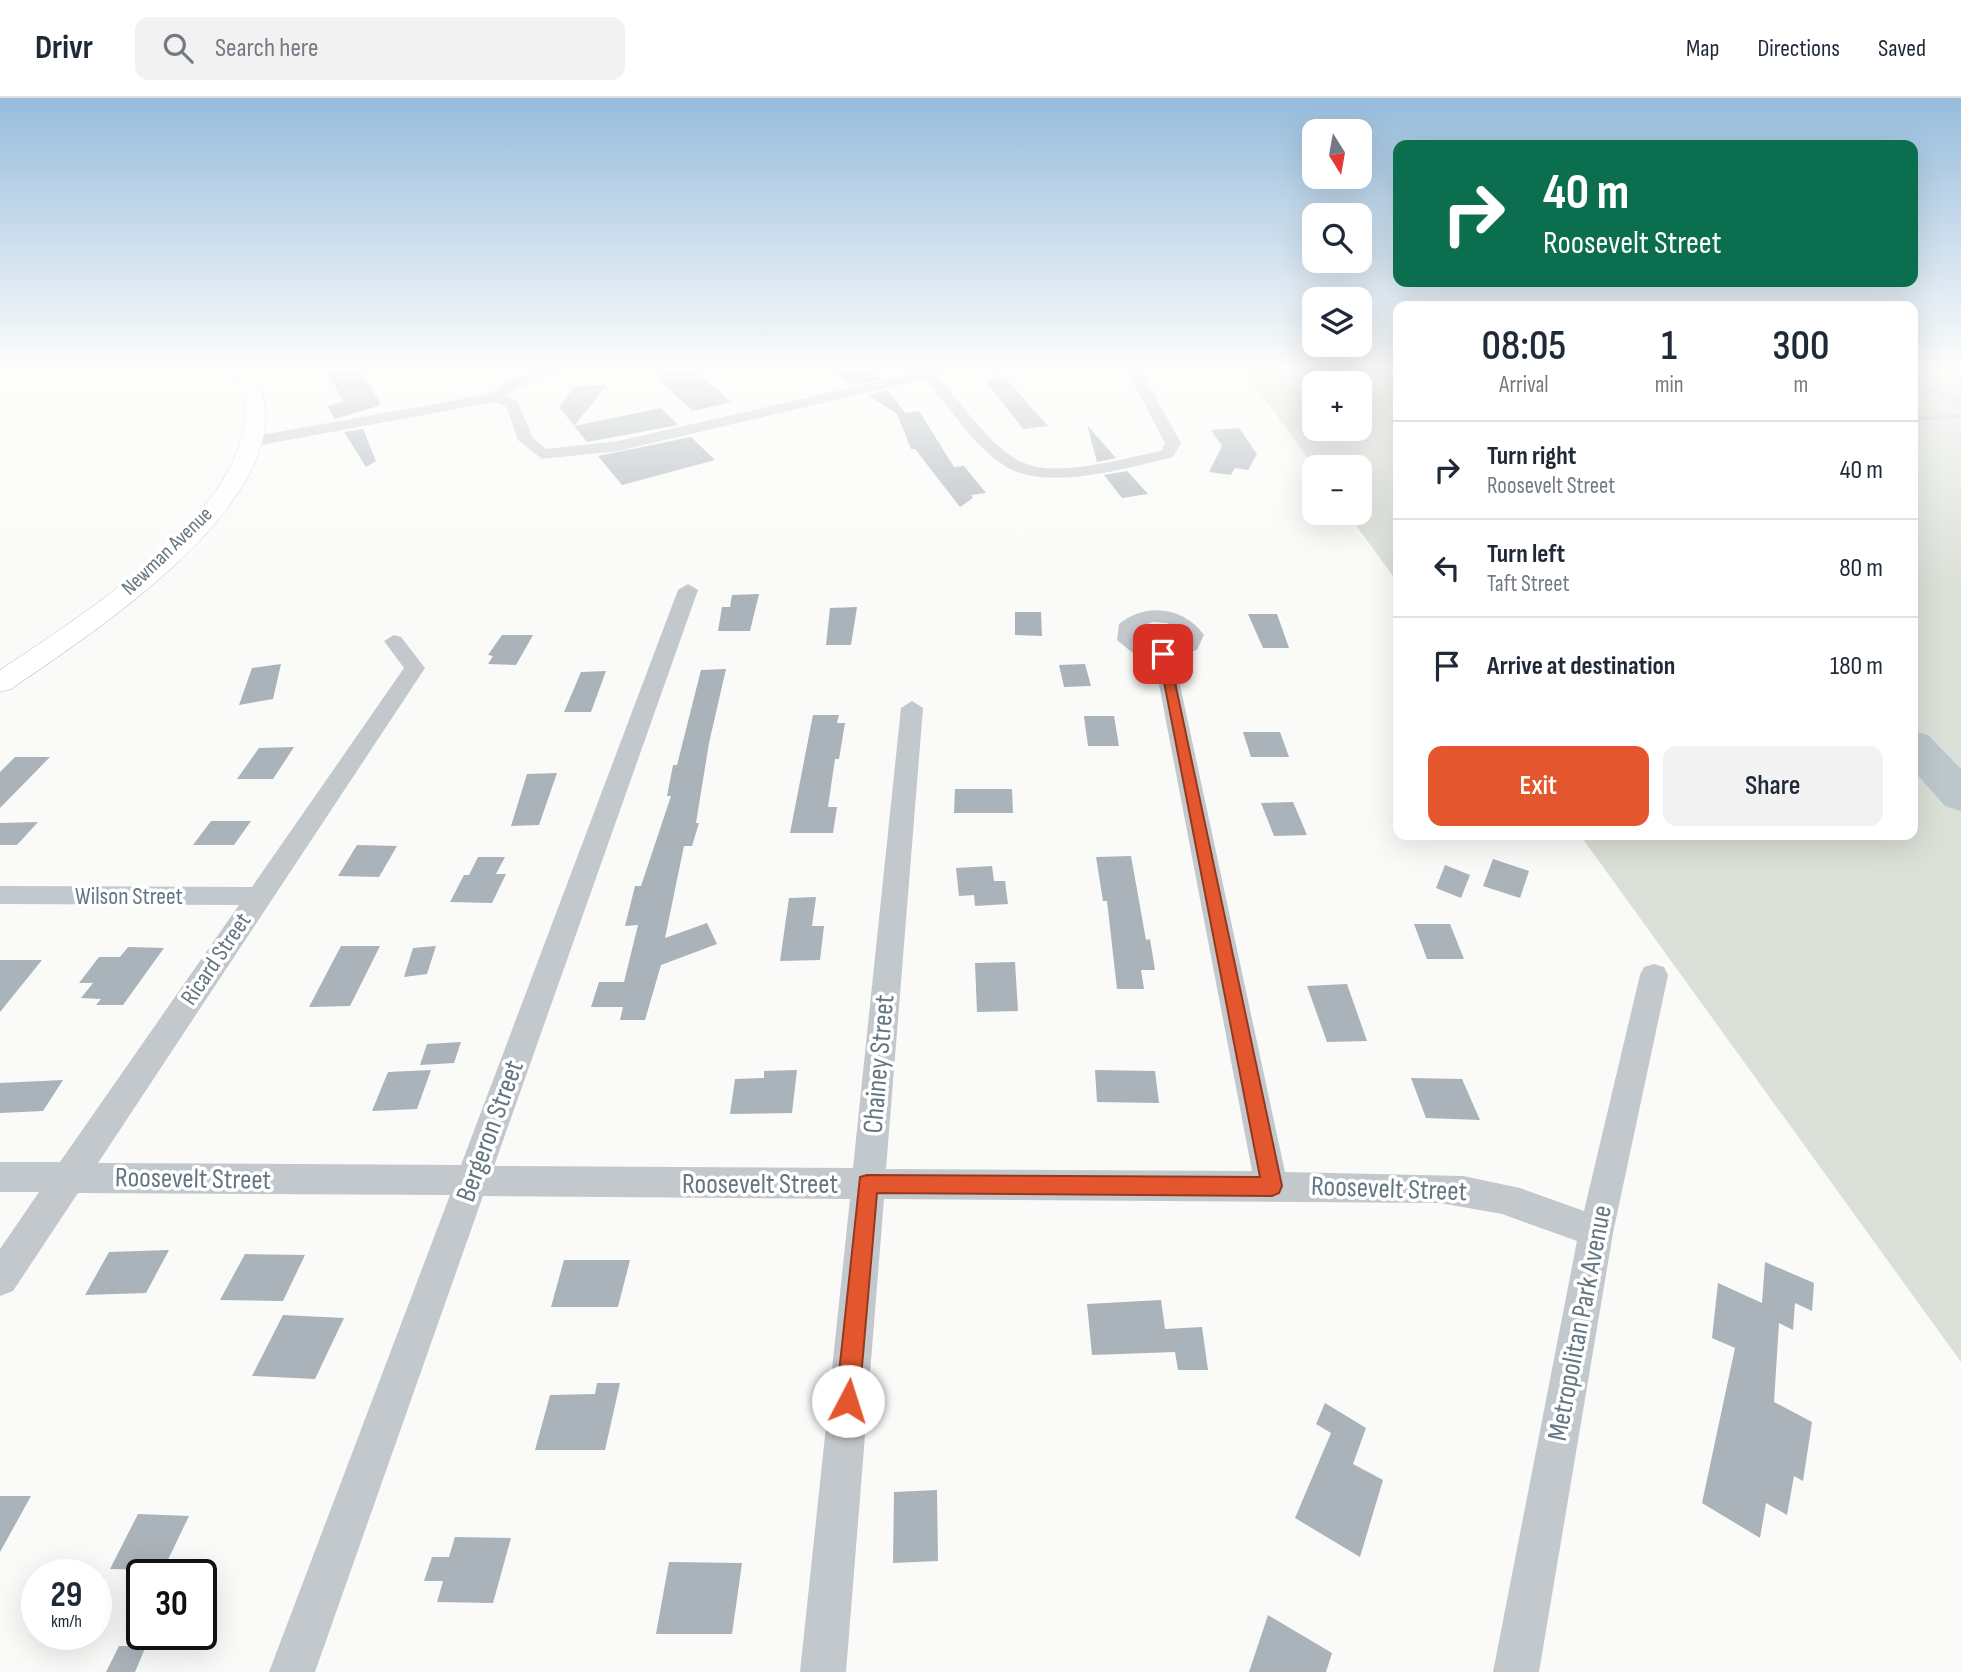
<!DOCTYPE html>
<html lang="en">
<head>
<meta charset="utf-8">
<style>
  :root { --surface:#fff; --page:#f2f2f3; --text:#1f2937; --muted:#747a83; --line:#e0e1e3; --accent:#e4572e }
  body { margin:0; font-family:"Sofia Sans Condensed",sans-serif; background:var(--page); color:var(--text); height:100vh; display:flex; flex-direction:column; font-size:26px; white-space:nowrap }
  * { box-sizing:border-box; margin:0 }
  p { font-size:23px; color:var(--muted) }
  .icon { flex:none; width:38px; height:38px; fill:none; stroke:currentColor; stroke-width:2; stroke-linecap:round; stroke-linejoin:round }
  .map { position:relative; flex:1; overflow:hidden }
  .sheet { position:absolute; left:1393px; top:203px; width:525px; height:539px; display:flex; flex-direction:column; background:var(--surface); border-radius:14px; box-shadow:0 7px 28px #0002 }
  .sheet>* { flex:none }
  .guide { position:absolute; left:1393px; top:42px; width:525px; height:147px; border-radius:14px; box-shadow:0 7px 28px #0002; background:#0b6e4f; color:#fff; overflow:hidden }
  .needle { width:46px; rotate:169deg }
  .buttons { position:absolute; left:1302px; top:21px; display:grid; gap:14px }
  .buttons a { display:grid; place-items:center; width:70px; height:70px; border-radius:14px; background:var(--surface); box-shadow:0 7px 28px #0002; font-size:35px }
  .speed { position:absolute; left:21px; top:1461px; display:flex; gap:14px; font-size:35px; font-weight:700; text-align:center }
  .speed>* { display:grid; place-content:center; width:91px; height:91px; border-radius:50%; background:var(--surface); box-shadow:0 7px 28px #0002; line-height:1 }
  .speed small { font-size:18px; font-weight:400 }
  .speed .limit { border:4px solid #111; border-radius:10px; background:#fff; color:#111 }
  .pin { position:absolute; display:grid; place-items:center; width:60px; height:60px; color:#fff; margin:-30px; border-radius:14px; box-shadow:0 4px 10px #0006 }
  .me { position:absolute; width:77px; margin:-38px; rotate:5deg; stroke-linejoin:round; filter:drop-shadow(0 0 5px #0008) }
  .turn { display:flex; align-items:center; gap:24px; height:147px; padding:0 35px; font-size:32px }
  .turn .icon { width:91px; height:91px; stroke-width:2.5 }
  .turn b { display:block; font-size:49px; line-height:60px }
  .eta { display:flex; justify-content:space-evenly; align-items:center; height:119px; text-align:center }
  .eta b { font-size:42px; font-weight:600; line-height:49px }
  .button { display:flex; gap:14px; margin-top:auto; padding:14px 35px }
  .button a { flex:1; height:80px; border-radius:14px; background:var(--accent); color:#fff; font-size:28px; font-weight:600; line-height:80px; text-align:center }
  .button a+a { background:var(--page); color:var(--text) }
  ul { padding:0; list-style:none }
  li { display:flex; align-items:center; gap:21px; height:98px; padding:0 35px; border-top:2px solid var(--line) }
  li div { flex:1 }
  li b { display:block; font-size:26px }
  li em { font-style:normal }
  header { display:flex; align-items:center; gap:42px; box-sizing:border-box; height:98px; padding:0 35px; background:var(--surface); border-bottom:2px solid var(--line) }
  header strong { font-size:33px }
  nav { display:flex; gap:38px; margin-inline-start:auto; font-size:24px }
  .search { width:490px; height:63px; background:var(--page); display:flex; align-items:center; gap:18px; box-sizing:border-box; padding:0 24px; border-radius:14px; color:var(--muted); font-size:26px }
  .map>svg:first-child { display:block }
</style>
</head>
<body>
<header>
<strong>Drivr</strong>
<div class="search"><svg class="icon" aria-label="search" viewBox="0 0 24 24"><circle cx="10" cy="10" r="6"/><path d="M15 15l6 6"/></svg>Search here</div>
<nav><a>Map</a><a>Directions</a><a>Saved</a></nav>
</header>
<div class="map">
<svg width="1961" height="1574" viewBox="0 0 1961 1574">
  <rect width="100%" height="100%" fill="#fafaf8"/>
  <path fill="#dadfd7" d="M1243 271H1288L1314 286V331H1360V295H1370L1360 284 1365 276 1398 279V485L1347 415H1360V369H1314Z
    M1913 271H1961V1264L1580 737H1913Z"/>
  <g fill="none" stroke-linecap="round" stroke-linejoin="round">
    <path fill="#bbc7cb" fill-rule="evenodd" d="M1279 271H1397L1398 288 1376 281 1316 285 1283 276Z
      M1913 633 1928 637 1961 671V713L1945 708 1913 672Z"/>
  </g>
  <path fill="#aab3b9" d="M325 271 362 274 381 307 335 321 327 308 344 304Z
    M652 271H692L732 304 693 313 659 282H665Z
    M828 271H872L880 281 852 287Z
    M1000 274 1048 328 1023 331 987 285Z
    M607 287 574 328 661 310 678 327 587 344 559 309 575 288Z
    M888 292 905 315 919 313 954 369 964 368 986 395 971 397 973 400 960 409 915 351H911L897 316 868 297Z
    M1087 327 1116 360 1097 364Z
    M1239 330 1257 356 1248 372 1235 370 1231 377 1209 374 1222 348 1211 332Z
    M363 331 376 363 366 369 344 334Z
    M691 339 715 362 622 387 598 358Z
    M1127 373 1148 396 1122 400 1104 377Z
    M759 496 750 533H718L722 509H730L732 497Z
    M857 509 851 547H826L830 510Z
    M1015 514H1041L1042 538 1015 537Z
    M1248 516H1277L1289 550H1263Z
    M502 537H533L516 567 488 566 493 558 488 557Z
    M281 566 273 601 239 607 252 570Z
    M1085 566 1091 588 1064 589 1059 567Z
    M726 571 709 645 696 725H699L692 748H684L665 840 707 825 717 846 661 867 645 922H620L623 909H591L599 884H624L638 827 625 828 635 788H641L671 698H667L673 667H677L701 572Z
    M606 573 591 614H564L581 574Z
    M813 617H839L837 625H845L839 661H835L828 709H837L833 735H790Z
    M1084 618H1114L1119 648H1088Z
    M1243 634H1280L1289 659H1251Z
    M294 649 273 681H237L259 650Z
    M15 659H50L0 710V674Z
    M557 675 539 727 511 728 527 676Z
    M955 691H1012L1013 715H954Z
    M1293 704 1307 737 1274 738 1261 705Z
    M211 723H251L234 747H193Z
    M38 724 17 747H0V725Z
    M357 747 397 748 379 779 338 778Z
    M1131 758 1146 842 1150 841 1155 872H1141L1144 891H1117L1107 803H1103L1096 759Z
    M478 759H505L496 776H506L492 805 450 804 464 777H469Z
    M1493 761 1529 773 1520 800 1483 788Z
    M1445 767 1470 777 1461 800 1436 790Z
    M992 768 994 783H1005L1008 806 975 808 974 797 959 798 956 770Z
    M816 799 812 828H824L820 862 780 863 789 800Z
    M1414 826H1450L1464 861H1427Z
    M341 848H380L350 908 309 909Z
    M436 848 427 876 404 879 413 850Z
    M128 849 164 850 123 907H96L101 901 81 900 93 885H79L99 859H120Z
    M0 862H42L0 914Z
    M1015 864 1018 913 977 914 975 865Z
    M1347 886 1367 943 1327 944 1307 888Z
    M461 944 454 965 420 967 427 946Z
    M431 972 417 1011 372 1013 388 974Z
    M797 972 792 1015 730 1016 735 981 764 980V973Z
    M1095 972 1155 973 1159 1005 1097 1004Z
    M1411 980 1462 981 1480 1022 1426 1020Z
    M63 982 43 1013 0 1015V985Z
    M169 1152 146 1195 85 1197 109 1154Z
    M245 1156 305 1157 283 1203 220 1202Z
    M564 1162H630L618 1209H551Z
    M1765 1164 1814 1185 1812 1213 1795 1205 1793 1232 1779 1225 1774 1304 1812 1324 1803 1383 1794 1378 1787 1417 1766 1405 1760 1440 1702 1405 1735 1250 1712 1240 1718 1185 1762 1205Z
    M1161 1202 1165 1231 1202 1229 1208 1272H1178L1175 1254 1092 1257 1087 1206Z
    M283 1217 344 1220 315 1281 252 1278Z
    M597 1285H620L605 1352H535L550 1297 595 1296Z
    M1325 1305 1366 1330 1353 1366 1383 1382 1360 1459 1295 1420 1331 1335 1316 1326Z
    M937 1392 938 1463 893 1465 894 1394Z
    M0 1398H31L0 1454Z
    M138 1416 189 1418 163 1472 110 1471Z
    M455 1439 511 1440 493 1505 437 1504 443 1483H424L432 1459H449Z
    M669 1464 742 1465 732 1536H656Z
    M1268 1517 1332 1555 1326 1574H1249Z
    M119 1548H146L135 1574H106Z"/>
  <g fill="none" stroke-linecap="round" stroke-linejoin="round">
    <g stroke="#b3babf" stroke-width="1">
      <path id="secondary" d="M237 271H257C261 290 267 309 265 329 252 431 90 537 11 591L0 594V572C76 521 228 426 244 329 247 310 241 290 237 271Z"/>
    </g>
    <path fill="#c3c8cc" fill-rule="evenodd" d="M1913 281 1961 302V306L1913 285Z
      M1961 316V320L1913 323V319Z"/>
    <path fill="#c3c8cc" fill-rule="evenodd" d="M543 271H566L530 284 505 298 517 302 533 340 546 351 618 343 933 271H957L937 278C961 304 992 352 1024 365 1059 380 1124 360 1161 353L1165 345 1126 271H1140L1181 345 1173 359C1128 370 1045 394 1005 368 972 347 950 309 925 281L618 353 542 361 518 342 506 308 494 304 250 349 242 344 250 339 490 296 512 282Z
      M688 486 698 492 494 1068 853 1070 901 610 912 603 923 610 886 1071 1252 1073 1154 560 1134 556 1117 542 1119 526C1146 504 1184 509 1204 537L1197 552 1174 559 1285 1074 1463 1078 1520 1090 1584 1113 1640 877 1644 869 1654 866 1664 869 1668 877 1613 1135 1539 1574H1493L1577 1143 1502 1116 1440 1105 884 1101 846 1574H800L850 1101 483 1098 315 1574H269L450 1097 78 1095 13 1193 0 1198V1151L39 1094H0V1064H60L239 807 0 806V788L252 789 404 570 384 543 394 537 401 539 425 570 98 1065 461 1067 678 492ZM1152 524 1167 525 1184 537 1181 544C1163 549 1153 551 1137 540L1136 532Z"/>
    <use href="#secondary" fill="#fff" fill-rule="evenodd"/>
  </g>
  <linearGradient id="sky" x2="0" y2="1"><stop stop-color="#96bcdc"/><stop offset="0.55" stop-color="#fdfdfc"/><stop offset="1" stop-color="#fdfdfc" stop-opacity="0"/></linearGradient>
  <rect width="1961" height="491" fill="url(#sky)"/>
  <path fill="#e4572e" stroke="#94391e" stroke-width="2" d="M1158 553 1169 556 1282 1088 1279 1095 1272 1098 877 1095 859 1303 856 1311 848 1315 839 1311 836 1303 860 1079 867 1077 1260 1079Z"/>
  <g text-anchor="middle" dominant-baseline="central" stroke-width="7" stroke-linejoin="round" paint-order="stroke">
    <g font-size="21" fill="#657683" stroke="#fff">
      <text transform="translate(167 453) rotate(-44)">Newman Avenue</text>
    </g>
    <g font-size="24" fill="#657683" stroke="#fff">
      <text x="129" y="798">Wilson Street</text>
      <text transform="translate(216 861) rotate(-56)">Ricard Street</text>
    </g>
    <g font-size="28" fill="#657683" stroke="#fff">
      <text transform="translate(879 966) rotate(-85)">Chainey Street</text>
      <text transform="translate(490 1033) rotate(-70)">Bergeron Street</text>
      <text transform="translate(193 1081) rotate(1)">Roosevelt Street</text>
      <text x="760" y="1086">Roosevelt Street</text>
      <text transform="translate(1389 1091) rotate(2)">Roosevelt Street</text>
      <text transform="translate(1580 1225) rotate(-79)">Metropolitan Park Avenue</text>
    </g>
  </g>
</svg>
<div class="buttons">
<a><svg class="needle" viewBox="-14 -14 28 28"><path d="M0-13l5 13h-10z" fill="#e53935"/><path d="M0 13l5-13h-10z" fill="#747a83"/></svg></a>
<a><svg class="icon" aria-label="search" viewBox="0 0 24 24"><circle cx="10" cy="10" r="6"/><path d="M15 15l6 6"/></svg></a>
<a><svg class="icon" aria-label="layers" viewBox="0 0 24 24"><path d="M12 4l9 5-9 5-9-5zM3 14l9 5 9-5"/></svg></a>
<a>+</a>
<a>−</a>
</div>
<div class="speed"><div>29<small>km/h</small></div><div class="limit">30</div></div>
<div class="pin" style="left:1163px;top:556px;background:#d93025"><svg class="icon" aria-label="arrive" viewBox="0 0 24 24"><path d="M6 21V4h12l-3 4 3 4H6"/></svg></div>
<svg class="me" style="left:848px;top:1303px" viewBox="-20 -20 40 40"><circle r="19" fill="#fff"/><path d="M0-13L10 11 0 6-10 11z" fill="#e4572e"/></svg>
<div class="guide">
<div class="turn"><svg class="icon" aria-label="right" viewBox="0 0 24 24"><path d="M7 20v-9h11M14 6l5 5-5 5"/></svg><div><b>40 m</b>Roosevelt Street</div></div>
</div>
<section class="sheet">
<div class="eta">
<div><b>08:05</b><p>Arrival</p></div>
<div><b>1</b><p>min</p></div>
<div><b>300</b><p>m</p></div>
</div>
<ul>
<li><svg class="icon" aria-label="right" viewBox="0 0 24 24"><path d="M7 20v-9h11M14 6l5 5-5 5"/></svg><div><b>Turn right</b><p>Roosevelt Street</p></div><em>40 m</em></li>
<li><svg class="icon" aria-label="left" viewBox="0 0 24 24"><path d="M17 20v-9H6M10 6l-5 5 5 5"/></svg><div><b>Turn left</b><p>Taft Street</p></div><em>80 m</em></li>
<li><svg class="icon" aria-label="arrive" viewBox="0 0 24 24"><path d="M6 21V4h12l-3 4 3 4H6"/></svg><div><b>Arrive at destination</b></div><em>180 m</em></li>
</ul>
<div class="button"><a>Exit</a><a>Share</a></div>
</section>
</div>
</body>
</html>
